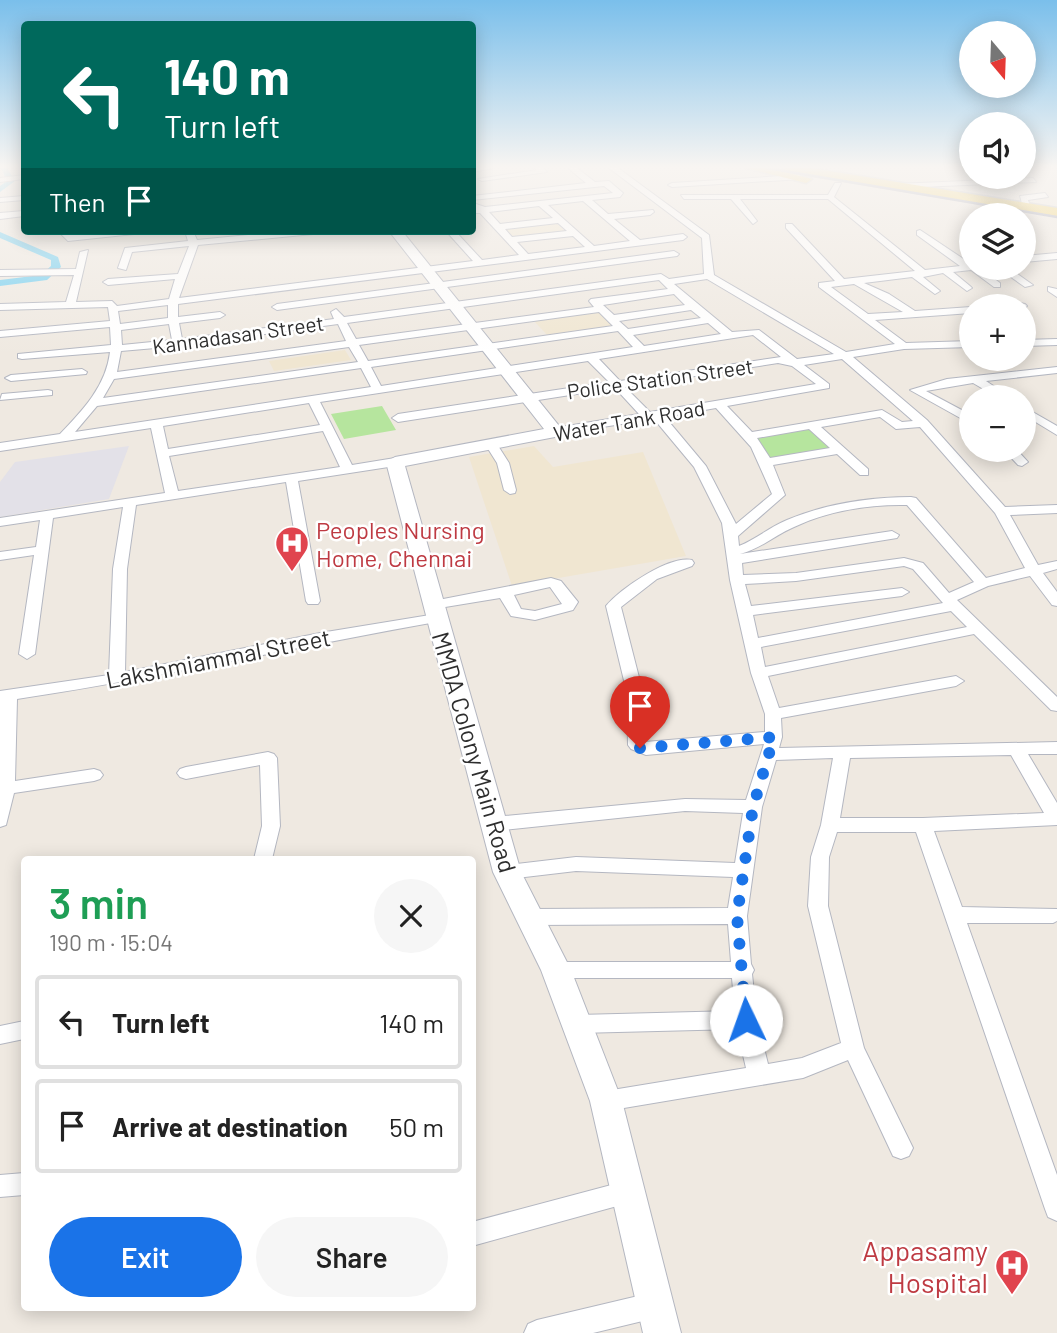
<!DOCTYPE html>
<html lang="en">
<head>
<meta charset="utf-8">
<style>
  :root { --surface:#fff; --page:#f6f6f6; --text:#222; --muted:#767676; --line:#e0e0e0; --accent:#1a73e8 }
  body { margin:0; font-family:Barlow,sans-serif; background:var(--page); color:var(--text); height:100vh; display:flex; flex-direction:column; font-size:26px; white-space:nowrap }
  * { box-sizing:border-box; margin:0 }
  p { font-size:23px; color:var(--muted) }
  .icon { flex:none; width:38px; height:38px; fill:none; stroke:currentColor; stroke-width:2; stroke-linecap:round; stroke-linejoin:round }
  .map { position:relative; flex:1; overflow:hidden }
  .drawer { position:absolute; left:21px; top:856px; width:455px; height:455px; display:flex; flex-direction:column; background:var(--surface); border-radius:7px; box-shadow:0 4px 18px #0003 }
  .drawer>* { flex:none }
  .guide { position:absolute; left:21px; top:21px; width:455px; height:214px; border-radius:7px; box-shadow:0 4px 18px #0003; background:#00695c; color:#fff; overflow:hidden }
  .needle { width:46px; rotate:161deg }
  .controls { position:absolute; left:959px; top:21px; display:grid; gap:14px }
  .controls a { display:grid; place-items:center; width:77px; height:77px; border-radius:50%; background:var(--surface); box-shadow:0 4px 18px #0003; font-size:35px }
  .pin { position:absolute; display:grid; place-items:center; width:60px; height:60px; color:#fff; margin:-72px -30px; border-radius:50% 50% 50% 0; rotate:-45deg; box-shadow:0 0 7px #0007 }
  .pin .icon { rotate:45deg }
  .me { position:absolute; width:77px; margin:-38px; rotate:357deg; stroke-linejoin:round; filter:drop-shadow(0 0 5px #0008) }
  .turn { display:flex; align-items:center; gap:24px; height:147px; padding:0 28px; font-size:32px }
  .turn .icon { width:91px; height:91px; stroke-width:2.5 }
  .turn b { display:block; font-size:49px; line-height:60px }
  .then { display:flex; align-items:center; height:66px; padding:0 28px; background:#0003; gap:14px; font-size:26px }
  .round { display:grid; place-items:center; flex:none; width:74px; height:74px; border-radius:37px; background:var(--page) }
  .summary { display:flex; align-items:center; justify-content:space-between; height:119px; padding:0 28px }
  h1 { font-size:42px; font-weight:600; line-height:52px; color:#1e9e55 }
  .cta { display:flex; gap:14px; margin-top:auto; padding:14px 28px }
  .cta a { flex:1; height:80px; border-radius:42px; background:var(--accent); color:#fff; font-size:28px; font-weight:600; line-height:80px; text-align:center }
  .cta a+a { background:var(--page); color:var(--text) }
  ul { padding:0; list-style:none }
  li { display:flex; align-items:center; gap:21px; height:94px; margin:0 14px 10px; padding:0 14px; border:4px solid var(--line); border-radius:7px }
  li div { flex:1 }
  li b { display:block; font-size:26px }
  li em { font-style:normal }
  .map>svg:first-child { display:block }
</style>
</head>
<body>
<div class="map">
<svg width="1057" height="1333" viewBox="0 0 1057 1333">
  <rect width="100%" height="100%" fill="#efe9e1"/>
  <path fill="#e3e1e8" d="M129 446 109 499 0 517V482L15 462Z"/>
  <path fill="#f0e6d1" d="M555 222 565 231 512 238 502 229Z
    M598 311 615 328 549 337 533 320Z
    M345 350 351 360 274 371 269 361Z
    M534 446 553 467 643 452 686 556 512 586 469 457Z"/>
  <path fill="#b6e59e" d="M382 406 396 430 344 439 331 414Z
    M811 427 837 450 770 460 754 436Z"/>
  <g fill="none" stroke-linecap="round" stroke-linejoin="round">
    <path fill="#75cff0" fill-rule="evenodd" d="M1 168H7L15 181 0 192V186L7 181Z
      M0 232 58 257 61 267 47 280 0 286V280L41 275 51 266V260L0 238Z"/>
    <g stroke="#b4b7c1" stroke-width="2">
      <path id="street" d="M472 168H494L472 172Z
        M535 168H543L547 172 482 181 478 179 537 170Z
        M568 168H577L595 182 609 181 623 193 620 197 592 200 608 214 653 210 654 212 650 215 614 219 640 240 683 234 687 237 683 240 178 304V317L220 312 225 315 220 318 179 323 182 339 334 319 331 312 336 309 344 317 661 274 669 279 704 274 702 238 609 168H618L709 235 714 275 846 352 895 344 819 287V283L835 281 786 228V224H792L844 279 915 271 828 199H740L757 221 753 224 731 199H684L681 195H828L835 183H841L834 197 925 270 960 266 917 235V231L920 230 971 264V268H980L1000 283V287H994L971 270 953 272 970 286 972 288 967 291 943 273 923 277 940 291 935 294 912 277 864 283 889 294 915 311 971 307V313L875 320 906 343 971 341V347L904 349 853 357 927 420 1005 507 1057 505V513L1010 515 1038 565 1057 561V569L1043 573 1057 592V606L1052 605 1030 576 988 586 957 600 1057 697V711L1051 710 974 634 768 676 779 708 956 676 964 681 956 686 781 718 782 737 779 748 1057 742V754H1028L1057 803V825L934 831 962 907 1057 909V921L1053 923H967L1057 1175V1221L1048 1217 1045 1209 916 832H837L829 857 828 906 864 1048 913 1148 909 1156 901 1159 893 1156 848 1060 803 1078 606 1111 598 1108 595 1101 598 1094 606 1091 746 1068 737 1029 578 1033 570 1030 567 1024 570 1018 578 1015 735 1011 732 978H556L549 976 546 970 549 964 556 962H731L728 924 530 925 523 922 520 917 523 912 530 909 728 908 733 877 576 871 507 879 500 877 497 872 500 867 507 865 576 857 735 863 743 813 685 811 494 831 488 829 485 824 488 819 494 817 685 799 746 800 764 744 646 755 631 749 628 745 627 693 606 606C620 589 669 555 692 560L694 563 692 566 657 579 621 607 643 693 645 742 765 732V714L751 673 730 580 722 523 694 467 654 419 551 435V429L555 428 639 414 615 388 398 422 392 418 398 414 609 382 588 361 320 402 352 465 395 458 401 462 395 466 298 481 320 601 318 604H308L306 601 286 482 136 505 127 569 125 672 320 633 436 614 443 618 436 622C296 647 158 678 17 699L15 781 94 769 100 771 103 775 100 779 94 781 14 793 6 825 0 827V691L109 675 113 569 123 507 53 518 35 654 27 659 19 654 34 555 0 560V552L36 547 40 520 0 526V518L165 493 151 428 0 451V443L60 434C83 410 106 386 110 352L22 359 18 358V354L111 345 110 327 0 337V331L110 321 108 307 0 310V304L66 302 74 275 0 276V270L76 269 80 252 88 250 76 302 112 301 117 306 169 299 175 279 108 285 103 282 108 279 178 274 189 246 132 252 126 270 118 268 125 248 188 241 185 231H193L197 240 288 231H317L313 234 198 245 179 298 473 261 446 231H455L482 260 519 255 480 213H472L476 204 485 207 613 193 604 186 472 200V196L586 183ZM583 201 630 241 594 246 548 205ZM539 206 553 218 500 224 489 212ZM558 223 567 231 512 237 505 229ZM573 236 585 247 528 254 517 242ZM707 279 834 354 797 359 759 330 732 332 674 284ZM659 280 668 289 591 299 589 301 594 307 356 339 347 323ZM854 284 903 312 868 314 831 287ZM674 294 685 305 614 315 603 305ZM168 305V318L120 324 118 311ZM691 310 701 318 628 329 619 321ZM599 312 613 326 368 361 359 345ZM708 323 721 334 644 346 633 335ZM169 324 172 340 122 345 121 330ZM338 324 346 341 117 372 121 351 178 346ZM618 331 633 347 381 386 371 367ZM753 335 781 357 620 381 599 359ZM349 347 358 362 103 398 114 379ZM842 359 913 421 902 422 882 410 752 432 727 406 829 388V384L804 365ZM778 363 792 366 816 384 650 412 625 387ZM361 368 371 387 75 432 97 406ZM309 403 320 425 168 449 163 426ZM716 408 751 447 772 494 736 524 706 466 665 417ZM880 417 896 429 920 427 995 513 1025 568 986 578 916 498 911 497C870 497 825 504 787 520 770 527 756 539 739 546L738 536 785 495 773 465 837 454 860 475H868V469L821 427ZM809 429 830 448 770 458 757 438ZM323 431 340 467 178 491 169 456ZM907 505 974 582 949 593 923 563 904 558 796 573 743 575 742 563 897 538 899 535 892 531 740 554C761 549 775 535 794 527 828 511 870 504 907 505ZM904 566 913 569 943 603 758 638 753 615 902 596 909 592 902 588 751 606 745 584 796 581ZM951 611 967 627 765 667 761 647ZM1011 755 1044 813 923 818H840L850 758ZM833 758 821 825 811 857 808 906 841 1043 802 1058 768 1064 757 1020 752 974 754 970 751 964 747 916 762 807 776 760Z
        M24 175V179L0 182V178Z
        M799 175 802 179 672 187 668 185 672 183Z
        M1033 178 1036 182 896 188 892 186 896 184Z
        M1045 193 1048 197 1028 200 1031 209 1024 211 1020 196Z
        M24 196V200L0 202V198Z
        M24 211V216L0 219V213Z
        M58 231H67L70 235 138 231 134 234 68 241Z
        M674 251 679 254 677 256 277 310 272 307 277 304Z
        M1057 253V259L1024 262V256Z
        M998 268H1009L1033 285 1025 287Z
        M1048 287 1057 289V297L1048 291Z
        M1020 303 1025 304 1027 306 1024 309V306H1015Z
        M1057 339V345L1024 346V340Z
        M1057 367V373L986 381 1010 397H997L973 383 926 391 971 415V424L910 390 947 379Z
        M82 369 87 372 86 374 11 381 5 378 11 375Z
        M48 390 52 391V395L0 400 2 394Z
        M1024 407 1057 426V435L1024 415Z
        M491 440 495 441 509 463 516 490 515 493 510 494 504 490 497 463 485 444Z
        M1004 450H1017L1028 462 1022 466 1018 465Z
        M551 578 561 581 578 602 573 610 535 620 511 616 500 598 433 609 426 605 433 601ZM550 587 562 604 535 611 521 609 514 595Z
        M268 752 274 754 277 758 280 826 272 859H254L262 826 260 765 186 779 180 777 177 773 180 769 186 767Z
        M24 1021V1039L0 1044V1026Z
        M24 1173V1195L0 1197V1175Z
        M630 1180 639 1184 642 1192 639 1200 472 1246V1222Z
        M655 1292 664 1296 668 1305 664 1314 655 1318 593 1333H524L528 1324 537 1320Z"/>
    </g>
    <g stroke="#b4b7c1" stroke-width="2">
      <path id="secondary" d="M389 231H402L564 432 555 437 405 466 521 872 571 970 622 1101 681 1333H643L590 1101 541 970 493 872 386 462 395 457 544 429Z"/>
    </g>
    <g stroke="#c9c9c9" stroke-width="3">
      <path id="primary" d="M746 168H769L812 179 806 183Z
        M783 168H811L1057 208V216L789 172Z"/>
    </g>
    <use href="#street" fill="#fff" fill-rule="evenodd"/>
    <use href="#secondary" fill="#fff" fill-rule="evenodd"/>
    <use href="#primary" fill="#f2d163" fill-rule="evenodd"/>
    <path stroke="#a3a6b8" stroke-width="2.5" d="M767 168 1057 217"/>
  </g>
  <linearGradient id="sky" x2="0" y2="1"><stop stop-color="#7abfeb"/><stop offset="0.47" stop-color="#f8f5f2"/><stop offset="1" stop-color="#f8f5f2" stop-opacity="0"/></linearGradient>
  <rect width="1057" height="355" fill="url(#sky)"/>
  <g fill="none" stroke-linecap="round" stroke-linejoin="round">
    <path stroke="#1a73e8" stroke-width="12" stroke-dasharray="0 21.6" d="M640 748 774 737 753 807 737 916 746 1020"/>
  </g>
  <defs>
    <g id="hospital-pin" transform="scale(1.75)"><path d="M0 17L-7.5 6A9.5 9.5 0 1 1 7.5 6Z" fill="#e0444e" stroke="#fff"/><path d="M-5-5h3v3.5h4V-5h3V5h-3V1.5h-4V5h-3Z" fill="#fff"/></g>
  </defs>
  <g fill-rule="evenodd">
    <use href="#hospital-pin" x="292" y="543"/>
    <use href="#hospital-pin" x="1012" y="1266"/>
  </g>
  <g text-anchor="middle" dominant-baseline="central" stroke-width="5" stroke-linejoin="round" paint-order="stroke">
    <g font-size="21" fill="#2e2e2e" stroke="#fff">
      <text transform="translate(238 334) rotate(-8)">Kannadasan Street</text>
      <text transform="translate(660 378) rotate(-8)">Police Station Street</text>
      <text transform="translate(629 420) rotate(-10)">Water Tank Road</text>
    </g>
    <g font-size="24" fill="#be3a42" stroke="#fff" text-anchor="start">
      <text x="316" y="529">Peoples Nursing<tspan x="316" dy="28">Home, Chennai</tspan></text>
    </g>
    <g font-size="24" fill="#2e2e2e" stroke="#fff">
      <text transform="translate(218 658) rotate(-11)">Lakshmiammal Street</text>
      <text transform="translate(475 752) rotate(74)">MMDA Colony Main Road</text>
    </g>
    <g font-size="28" fill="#be3a42" stroke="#fff" text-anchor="end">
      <text x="988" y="1250">Appasamy<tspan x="988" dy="32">Hospital</tspan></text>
    </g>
  </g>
</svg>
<div class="controls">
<a><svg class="needle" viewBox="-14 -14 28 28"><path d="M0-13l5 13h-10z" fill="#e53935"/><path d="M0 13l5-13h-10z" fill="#767676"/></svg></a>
<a><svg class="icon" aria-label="sound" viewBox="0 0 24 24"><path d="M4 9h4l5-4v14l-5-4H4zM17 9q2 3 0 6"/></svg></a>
<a><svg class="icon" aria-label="layers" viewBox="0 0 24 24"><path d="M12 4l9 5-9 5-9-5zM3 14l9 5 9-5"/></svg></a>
<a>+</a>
<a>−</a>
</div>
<div class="pin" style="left:640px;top:748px;background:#d93025"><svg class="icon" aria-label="arrive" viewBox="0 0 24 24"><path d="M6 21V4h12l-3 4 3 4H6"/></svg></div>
<svg class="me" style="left:746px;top:1020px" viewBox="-20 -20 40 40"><circle r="19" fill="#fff"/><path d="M0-13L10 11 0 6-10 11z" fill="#1a73e8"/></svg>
<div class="guide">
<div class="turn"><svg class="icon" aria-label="left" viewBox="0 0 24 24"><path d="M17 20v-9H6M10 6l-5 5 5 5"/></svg><div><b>140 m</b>Turn left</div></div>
<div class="then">Then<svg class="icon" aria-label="arrive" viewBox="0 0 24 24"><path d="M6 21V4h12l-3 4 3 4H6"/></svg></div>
</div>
<section class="drawer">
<div class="summary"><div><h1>3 min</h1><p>190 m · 15:04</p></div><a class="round"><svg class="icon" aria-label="close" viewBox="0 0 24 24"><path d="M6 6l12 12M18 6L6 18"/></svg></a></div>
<ul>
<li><svg class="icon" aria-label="left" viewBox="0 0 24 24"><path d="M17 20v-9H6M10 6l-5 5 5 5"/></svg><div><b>Turn left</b></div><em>140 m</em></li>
<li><svg class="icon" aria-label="arrive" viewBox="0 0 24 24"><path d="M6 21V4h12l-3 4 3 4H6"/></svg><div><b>Arrive at destination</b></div><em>50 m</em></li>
</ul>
<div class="cta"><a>Exit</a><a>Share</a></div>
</section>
</div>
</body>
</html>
